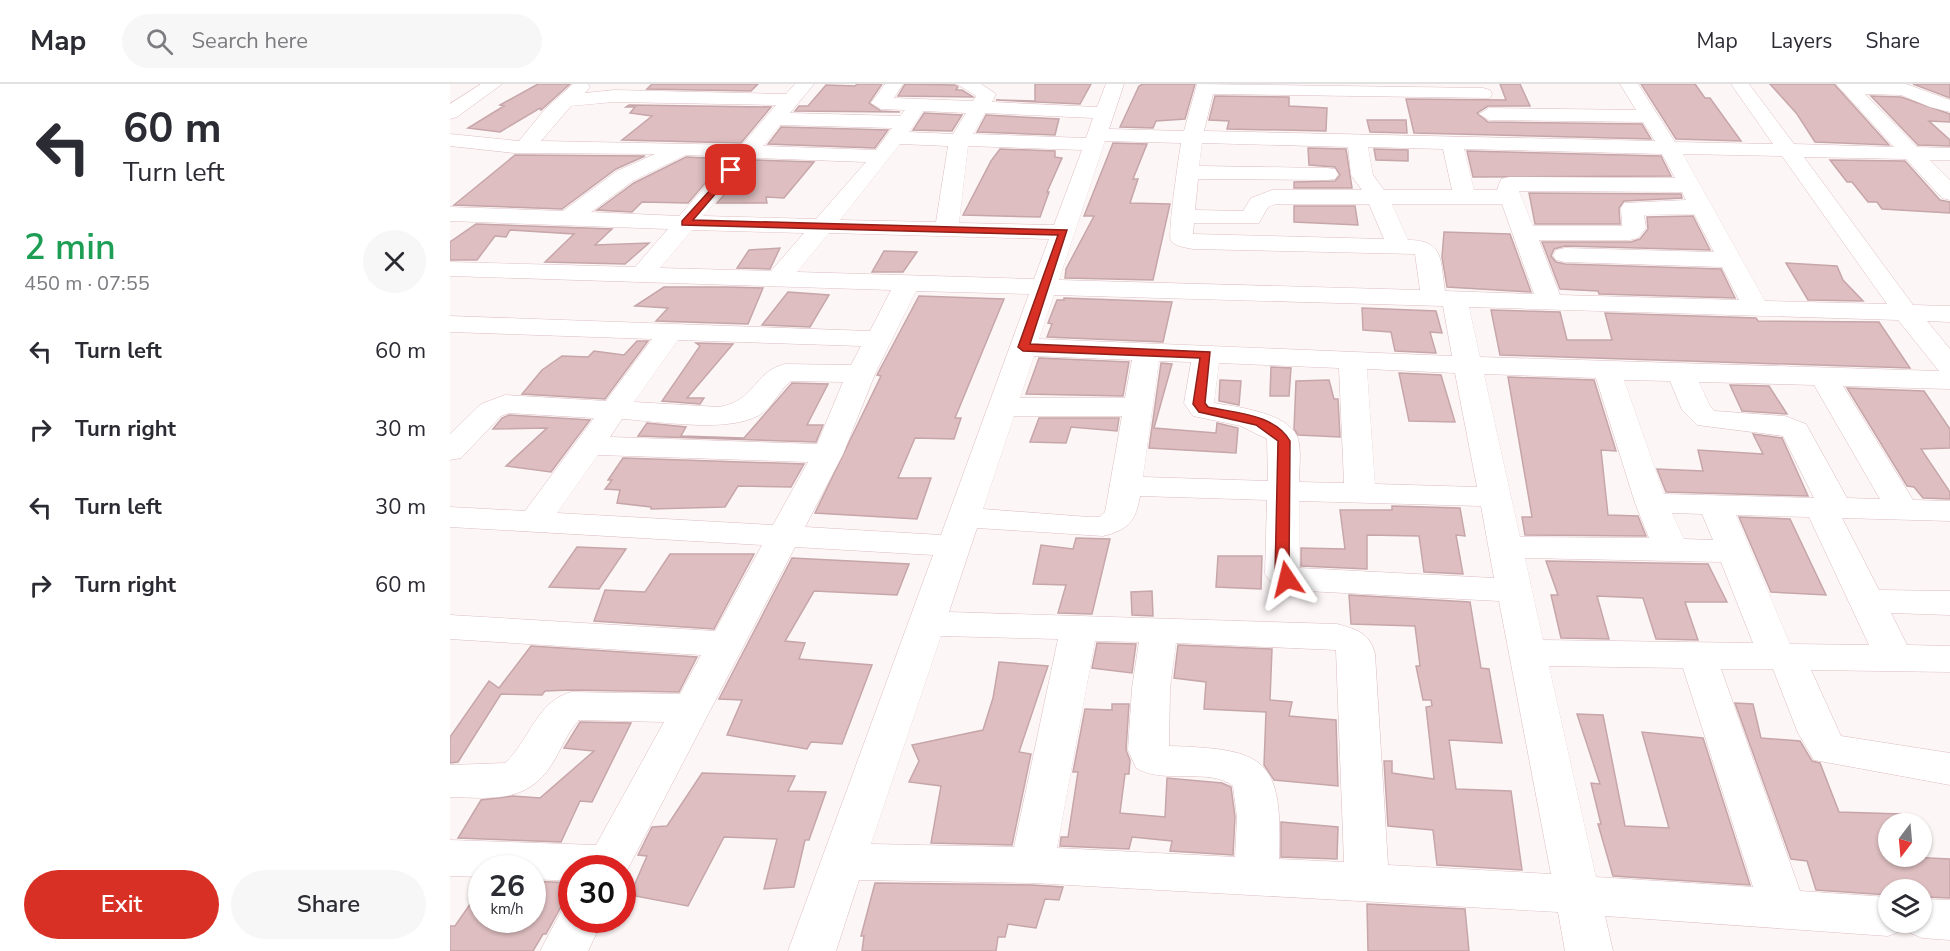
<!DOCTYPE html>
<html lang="en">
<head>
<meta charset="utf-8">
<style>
  :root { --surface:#fff; --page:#f7f7f7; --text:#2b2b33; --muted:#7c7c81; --line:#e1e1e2; --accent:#d93025 }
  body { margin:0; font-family:"Nunito Sans",sans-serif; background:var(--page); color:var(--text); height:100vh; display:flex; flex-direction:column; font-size:22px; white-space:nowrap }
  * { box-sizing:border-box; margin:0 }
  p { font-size:20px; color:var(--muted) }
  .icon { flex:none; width:33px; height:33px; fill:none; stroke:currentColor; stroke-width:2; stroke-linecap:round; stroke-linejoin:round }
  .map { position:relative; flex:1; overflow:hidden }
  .details { display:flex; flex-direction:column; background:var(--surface); width:450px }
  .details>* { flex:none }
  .banner { background:#fff; color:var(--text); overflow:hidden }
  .needle { width:39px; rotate:196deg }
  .tools { position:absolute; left:1428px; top:729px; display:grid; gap:12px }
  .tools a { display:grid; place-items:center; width:54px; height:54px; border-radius:50%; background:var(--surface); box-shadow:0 2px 4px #0004; font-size:30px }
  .speed { position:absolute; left:18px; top:771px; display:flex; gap:12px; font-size:30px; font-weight:700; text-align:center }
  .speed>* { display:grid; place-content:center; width:78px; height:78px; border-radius:50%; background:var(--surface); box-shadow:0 2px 4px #0004; line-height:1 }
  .speed small { font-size:15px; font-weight:400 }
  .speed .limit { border:9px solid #d22; background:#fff; color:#111 }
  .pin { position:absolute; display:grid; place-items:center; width:51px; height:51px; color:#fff; margin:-26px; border-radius:12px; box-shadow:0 3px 9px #0006 }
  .me { position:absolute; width:66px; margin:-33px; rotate:350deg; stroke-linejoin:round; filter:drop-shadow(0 0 4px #0008) }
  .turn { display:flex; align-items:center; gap:21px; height:126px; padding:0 24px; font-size:27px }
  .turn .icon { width:78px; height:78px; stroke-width:2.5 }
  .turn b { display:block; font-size:42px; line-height:51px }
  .round { display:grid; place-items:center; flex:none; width:63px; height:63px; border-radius:32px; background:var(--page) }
  .head { display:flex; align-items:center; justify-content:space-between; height:102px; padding:0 24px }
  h1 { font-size:36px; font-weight:600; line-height:45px; color:#1e9e55 }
  .cta { display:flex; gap:12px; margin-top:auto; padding:12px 24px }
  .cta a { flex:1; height:69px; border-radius:36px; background:var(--accent); color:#fff; font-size:24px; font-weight:600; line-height:69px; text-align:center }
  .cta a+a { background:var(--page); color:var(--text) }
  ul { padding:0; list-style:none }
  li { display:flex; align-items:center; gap:18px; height:78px; padding:0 24px }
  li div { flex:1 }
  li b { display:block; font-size:22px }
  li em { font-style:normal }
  header { display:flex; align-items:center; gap:36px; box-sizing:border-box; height:84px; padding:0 30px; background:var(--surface); border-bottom:2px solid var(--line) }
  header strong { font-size:28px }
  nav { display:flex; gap:33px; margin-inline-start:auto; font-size:21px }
  .search { width:420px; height:54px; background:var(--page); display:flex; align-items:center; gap:15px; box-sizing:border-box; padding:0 21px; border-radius:33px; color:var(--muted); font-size:22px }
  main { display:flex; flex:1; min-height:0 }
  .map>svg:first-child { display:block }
</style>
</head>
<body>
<header>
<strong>Map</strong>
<div class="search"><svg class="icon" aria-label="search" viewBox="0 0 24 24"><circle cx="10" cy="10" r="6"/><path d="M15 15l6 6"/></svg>Search here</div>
<nav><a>Map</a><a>Layers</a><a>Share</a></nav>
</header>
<main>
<section class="details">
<div class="banner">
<div class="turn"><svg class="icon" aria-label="left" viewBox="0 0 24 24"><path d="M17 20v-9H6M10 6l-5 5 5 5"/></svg><div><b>60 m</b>Turn left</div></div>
</div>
<div class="head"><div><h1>2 min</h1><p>450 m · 07:55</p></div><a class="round"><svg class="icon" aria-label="close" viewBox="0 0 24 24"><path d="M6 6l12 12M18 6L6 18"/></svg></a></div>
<ul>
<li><svg class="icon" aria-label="left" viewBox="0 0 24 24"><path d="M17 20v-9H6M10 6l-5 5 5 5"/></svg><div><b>Turn left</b></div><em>60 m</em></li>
<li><svg class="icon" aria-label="right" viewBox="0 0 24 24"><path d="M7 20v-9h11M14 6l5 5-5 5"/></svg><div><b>Turn right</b></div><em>30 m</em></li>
<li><svg class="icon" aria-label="left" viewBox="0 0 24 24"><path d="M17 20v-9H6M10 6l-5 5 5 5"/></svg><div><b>Turn left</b></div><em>30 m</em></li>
<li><svg class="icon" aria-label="right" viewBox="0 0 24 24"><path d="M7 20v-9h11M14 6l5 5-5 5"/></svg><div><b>Turn right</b></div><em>60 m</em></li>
</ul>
<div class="cta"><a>Exit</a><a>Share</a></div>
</section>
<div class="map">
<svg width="1500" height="867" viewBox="0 0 1500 867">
  <rect width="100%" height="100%" fill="#fdf6f7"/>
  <path fill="#debec0" stroke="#c6a6a9" stroke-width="1.5" d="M88 0H120L91 26 90 24 50 48 18 44 54 22 50 21Z
    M202 0H308L301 7 197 5Z
    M407 0H432L419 19 431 27 450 28 345 27 349 22H358L376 1 405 2Z
    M455 0 505 1 508 3 506 6H512L523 13 448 12Z
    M585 0H641L630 20 546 16 585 17Z
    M693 0H745L735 35 706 37 703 44 670 43 689 2Z
    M1050 0H1070L1080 22H1038L1027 29 1038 38 1192 40 1201 55 964 49 956 15 1056 16Z
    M1191 0H1245L1255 14H1260L1291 57 1226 55Z
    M1320 0H1384L1439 61 1365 58 1347 30Z
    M1463 0H1500V14Z
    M765 12 839 13V22L877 24 876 47 777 45 779 37 759 36Z
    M1421 12 1451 13 1500 30V38L1479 37 1500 56V62L1468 61Z
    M179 21 321 23 291 59 172 56 202 32 180 29 185 23H176Z
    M474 29 512 31 502 47 463 46Z
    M536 31 609 35 605 51 527 48Z
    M917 36H956L957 49 920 48Z
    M331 43 438 46 425 64 318 60Z
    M663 59 697 60 683 95H688L680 119 720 120 703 196 615 194 616 185 644 132H634Z
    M858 64 896 65 902 104H844V98L885 97 890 91 885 83 859 81Z
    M550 65 605 67V73L612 74 597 108H599L590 133 513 131 541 77Z
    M924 65 958 66V77L926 76Z
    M1017 67 1211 72 1221 92 1023 93Z
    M65 71 195 72 166 85 112 125 4 121Z
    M236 73 276 75 238 119 192 118 182 128 147 126 184 99Z
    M304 76 364 78 334 114 316 113 317 119H267Z
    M1380 76 1455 77 1490 116 1500 118V129L1432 125 1427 118H1418L1402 98H1397Z
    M1079 109 1231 110 1232 114 1174 117 1169 124 1170 140H1085Z
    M844 122H905L908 141 844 138Z
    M1243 132 1260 166 1115 162 1104 165 1101 172 1106 178 1115 180 1271 185 1285 214 1149 210 1148 207 1110 205 1092 158H1181L1190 155 1198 145 1197 133Z
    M26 140 162 145 145 161 199 159 175 180 95 178 124 150 60 146 56 153 45 152 27 176H0V158Z
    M994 148 1060 150 1081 208 997 203 992 173Z
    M330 164 320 185 287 184 299 166Z
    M434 167 467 168 453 188H422Z
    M1336 179 1387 182 1393 196 1413 217 1358 216Z
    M214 203H275L313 204 298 240 206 237 218 224 185 222Z
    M338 208 379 211 360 243 312 241Z
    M469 212 554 215 505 334H511L504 355 465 354 448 394H481L467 435 365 429 431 292 427 291Z
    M614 214 722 218 713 258 597 253 602 240 598 239 607 216H614Z
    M912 224 986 227 992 249 980 248 986 269 945 267 941 248 913 246Z
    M1041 226 1110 228 1117 256H1162L1155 229 1306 234 1308 237 1429 238 1460 284 1050 271Z
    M187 257H198L155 315 72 310 92 286 112 272 138 273 144 267 174 271Z
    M246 259 283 260 237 314H254L250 320 212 317 250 262Z
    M589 274 679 278 673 312 576 310Z
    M711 279 722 280 704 344 766 349 767 339 788 344 786 369 699 364Z
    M821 283 841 284 839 312H820Z
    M949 289 991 291 1005 338 959 337Z
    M1058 293 1144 296 1166 367 1151 366 1158 431 1188 432 1196 452 1075 451 1072 433H1082Z
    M770 296 791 297 789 321 769 317Z
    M879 296 884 315H888L890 353 848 351 844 345 846 297Z
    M342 299 378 300 357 341H373L366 358 188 352 197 339 236 343 231 352 294 354Z
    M1280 301 1319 302 1337 330 1292 327Z
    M1397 304 1474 307 1500 345V364L1471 365 1500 408V415L1473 414 1464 403 1457 402Z
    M59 331 140 336 101 388 56 382 97 344 43 345 52 334Z
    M589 334H669L667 347 621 343 616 359 580 358Z
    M1303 350 1332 354 1358 412 1216 408 1207 385 1253 387 1248 366 1313 370Z
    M173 374 354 380 341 403 288 402 275 423 201 425V423L167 419 170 406 155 405 162 396H158Z
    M942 422 1010 424 1015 452 1006 451 1013 490 974 488 969 452 917 451V485L851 482V464L895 465 890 426H942Z
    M1289 433 1340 435 1376 511 1321 508Z
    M626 454 660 455 642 530 608 529 616 501 583 500 591 461 623 465Z
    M127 463 176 465 149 505 99 503Z
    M220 470H304L264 545 144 537 155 506 195 508Z
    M768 472H812L811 505 766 503Z
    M342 474 459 480 447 511 364 507 335 557 355 559 349 575 422 581 392 660 361 658 357 665 277 651 292 616 269 615Z
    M1096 477 1258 480 1277 518H1235L1248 556 1206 555 1193 514 1147 512 1159 555 1111 554 1101 511H1108Z
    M702 507 703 532 682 531 681 508Z
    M899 511 1020 518 1031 584 1039 585 1052 659 999 656 1006 705 1061 707 1072 786 987 781 983 746 938 742 934 677H942V689L984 695 976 623 982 622 981 616H973L966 582H970L965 542 901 540Z
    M647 559 686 560 682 589 642 584Z
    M728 561 822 565 820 616 842 618 839 632 886 636 888 702 824 696 814 681 816 628 754 625 756 598 724 594Z
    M81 562 247 573 229 608 121 606 95 607 92 611 51 610 8 678 0 679V653L39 597 49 604Z
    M549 578 598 582 569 668 581 670 562 761 481 759 491 702 459 698 469 677 462 661 533 646 543 614Z
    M1285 619 1303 620 1311 654 1350 657 1362 677 1370 679 1389 728 1451 730 1455 740H1438V772L1500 775V814L1476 813 1472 806H1438V811L1366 806 1357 777 1341 775Z
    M662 620H679L676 666 680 676 679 690H675L670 729 715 733 717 694 772 699 781 703 785 733 783 771 720 767 722 757 682 753 679 765 610 762 611 753H618L628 688H623L635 625 662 626Z
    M1127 630 1153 631 1175 742 1219 744 1192 648 1253 654 1300 801 1163 792 1148 740H1151L1141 699 1150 700Z
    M130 638 181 639 142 718 130 717 111 758 8 754 31 716 63 712 90 714 144 667 114 664Z
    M252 689 345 692 338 707 376 708 359 756H355L344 803 314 805 327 755 274 753 238 822 180 811 197 772 188 771 202 743 217 742Z
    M831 738 888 743 887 775 831 773Z
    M82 797 122 799V817L112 821 96 850H93L83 867H0V842H5L32 803V836H82Z
    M425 799 582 801 613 803 609 816 595 815 586 844 558 840 555 853H548L546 867H412L414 852H411Z
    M917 820 1015 825 1019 867H918Z"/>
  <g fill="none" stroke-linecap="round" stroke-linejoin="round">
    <g stroke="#debdc0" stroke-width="1">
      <path id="minor" d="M31 0H52L7 33 0 35V20Z
        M123 0H138L140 3 135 9 164 6 336 10 345 0H364L340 29 450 32 455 26 431 25 421 19 435 0H453L444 14 523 17 526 12 507 0H531L546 10 542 18 647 23 656 0H674L659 45 734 47 747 0 1033 4 1040 6 1042 10 1040 14 763 10 754 47 1205 57 1193 38 1039 36 1029 30 1039 24 1186 26 1170 0H1188L1225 58 1323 60 1281 0H1299L1344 60 1444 63 1386 0H1456L1500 16V28L1480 23 1451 11 1415 10 1467 63 1500 64V76H1480L1500 96V116L1492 114 1456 75 1354 73 1463 221 1500 222V238L1477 237 1500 265V305L1393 302 1463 416 1500 417V437L1392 434 1429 506 1500 507V531L1441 529 1457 561 1500 562V588L1361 586 1391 652 1500 669V701L1364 676 1348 649 1323 585H1271L1350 807 1438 813V838H1472V815L1500 816V856L1472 854 1454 846 1438 852 1155 832 1163 867H1115L1108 828 582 799 409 796 386 867H338L483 471 345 463 172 796V784H122V797L82 795V784H32V793L0 792V756L146 761 214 638 129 636C117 648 111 666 102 680 77 720 41 714 0 713V681L55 679C80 656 86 618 121 608L230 610 251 571 0 555V531L265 547 312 461 0 443V423L75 427 144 334 59 329 51 332 11 374 0 376V350L31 320 55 311 156 317 202 255 0 248V232L420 247 441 206 0 192V178L185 183 218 145 0 137V123L113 127 167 87 205 70 64 69 0 62V50L69 57 95 25ZM164 18 326 21 292 61 91 57 121 22ZM473 27 516 29 503 50 459 48ZM535 29 643 34 636 54 523 50ZM330 41 442 44 426 66 313 62ZM655 57 731 59C729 72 717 152 721 157 725 162 737 164 743 165L965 170 970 206 609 196ZM752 59 898 63 901 91 912 106H822L801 114 793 127 745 126 748 95 877 96 885 95 888 90 885 85 877 84 749 82ZM450 60 498 62 486 138 390 136ZM518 62 632 66 604 141 509 139ZM918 63 993 65 1002 106H934L923 91ZM1014 65 1212 70 1225 94 1059 93 1051 95 1047 106H1024ZM1233 70 1332 72 1437 220 1315 217ZM236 71 281 73 229 132 141 128 183 97ZM303 74 416 78 366 135 253 132ZM1069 107 1232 108 1236 116 1174 119 1171 124 1172 142H1083ZM826 120H919L934 155 743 150 744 139H809L818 123ZM942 120H1052L1084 210 995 207C990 177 995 156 958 156ZM1244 130 1264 168 1115 164 1106 166 1103 171 1106 176 1115 178 1272 183 1289 216 1110 211 1089 156H1180L1188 154 1196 144 1194 131ZM242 146 354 149 321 187 210 184ZM379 149 599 155 584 195 347 188ZM466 207 579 210 491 451 355 443 393 370 425 290ZM604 211 993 222 1002 272 589 255ZM1019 223 1448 236 1489 287 1030 273ZM228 256 411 262 401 281 335 280C303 288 306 317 269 323L184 318ZM584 272 682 276 675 314H570ZM709 277 741 278 734 319 743 332 791 342 817 355 818 397 693 393ZM769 279 889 284 894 399 849 398C849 385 851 372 849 359 845 329 787 323 764 319ZM917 285 1005 289 1027 403 925 400ZM1034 290 1146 294 1185 419 1199 454 1070 453ZM1174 296 1220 297 1232 326 1247 341 1333 352 1364 414 1214 410ZM341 297 393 298 367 360 160 353 172 335C209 337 284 351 314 328 325 319 330 305 341 297ZM1249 298 1364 301 1430 415 1397 414 1356 340 1335 332 1265 327 1260 322ZM564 332H672L655 428 649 433H639L533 425ZM148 371 358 378 323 441 107 429ZM690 412 817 416 815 490 825 503 837 506 1049 517 1101 790 938 781 925 570C920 549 906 545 887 540L499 528 527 444 653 452C678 446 686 437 690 412ZM849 417 1031 422 1044 494 849 484ZM1222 429 1252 430 1263 456 1234 455ZM1286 431 1359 433 1419 561 1340 560ZM1075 474 1271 478 1303 559 1093 556ZM491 552 608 555 564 763 421 760ZM645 557 689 558 682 604 678 666 686 684C715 701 759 683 783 702L787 733 785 773 607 764ZM726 559 886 566 894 778 829 775C833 674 816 665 719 662L720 604ZM1099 582 1233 584 1303 803 1146 793Z
        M122 819V836H153L138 867H90L114 822Z"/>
    </g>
    <use href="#minor" fill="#fff" fill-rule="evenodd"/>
  </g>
  <path fill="#d93025" stroke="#8d1f18" stroke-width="1.5" d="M281 83 284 84V88L243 136 617 146 580 260 760 268 755 319 758 323C785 329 825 330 840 357L839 489 845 495 843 499H832L825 490 828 357 806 341 749 328 743 320 750 274 573 267 568 263 608 151 232 141V137Z"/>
</svg>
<div class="tools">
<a><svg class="needle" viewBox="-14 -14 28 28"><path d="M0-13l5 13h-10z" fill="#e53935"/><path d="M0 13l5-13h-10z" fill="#7c7c81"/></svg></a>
<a><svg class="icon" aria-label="layers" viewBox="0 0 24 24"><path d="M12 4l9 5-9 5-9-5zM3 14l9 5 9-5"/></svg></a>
</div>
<div class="speed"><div>26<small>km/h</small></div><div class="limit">30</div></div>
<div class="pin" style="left:281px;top:86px;background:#d93025"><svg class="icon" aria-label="arrive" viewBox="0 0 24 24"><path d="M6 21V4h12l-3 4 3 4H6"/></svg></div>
<svg class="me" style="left:837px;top:495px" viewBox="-20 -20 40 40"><path d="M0-17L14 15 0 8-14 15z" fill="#d93025" stroke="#fff" stroke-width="4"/></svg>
</div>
</main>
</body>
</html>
